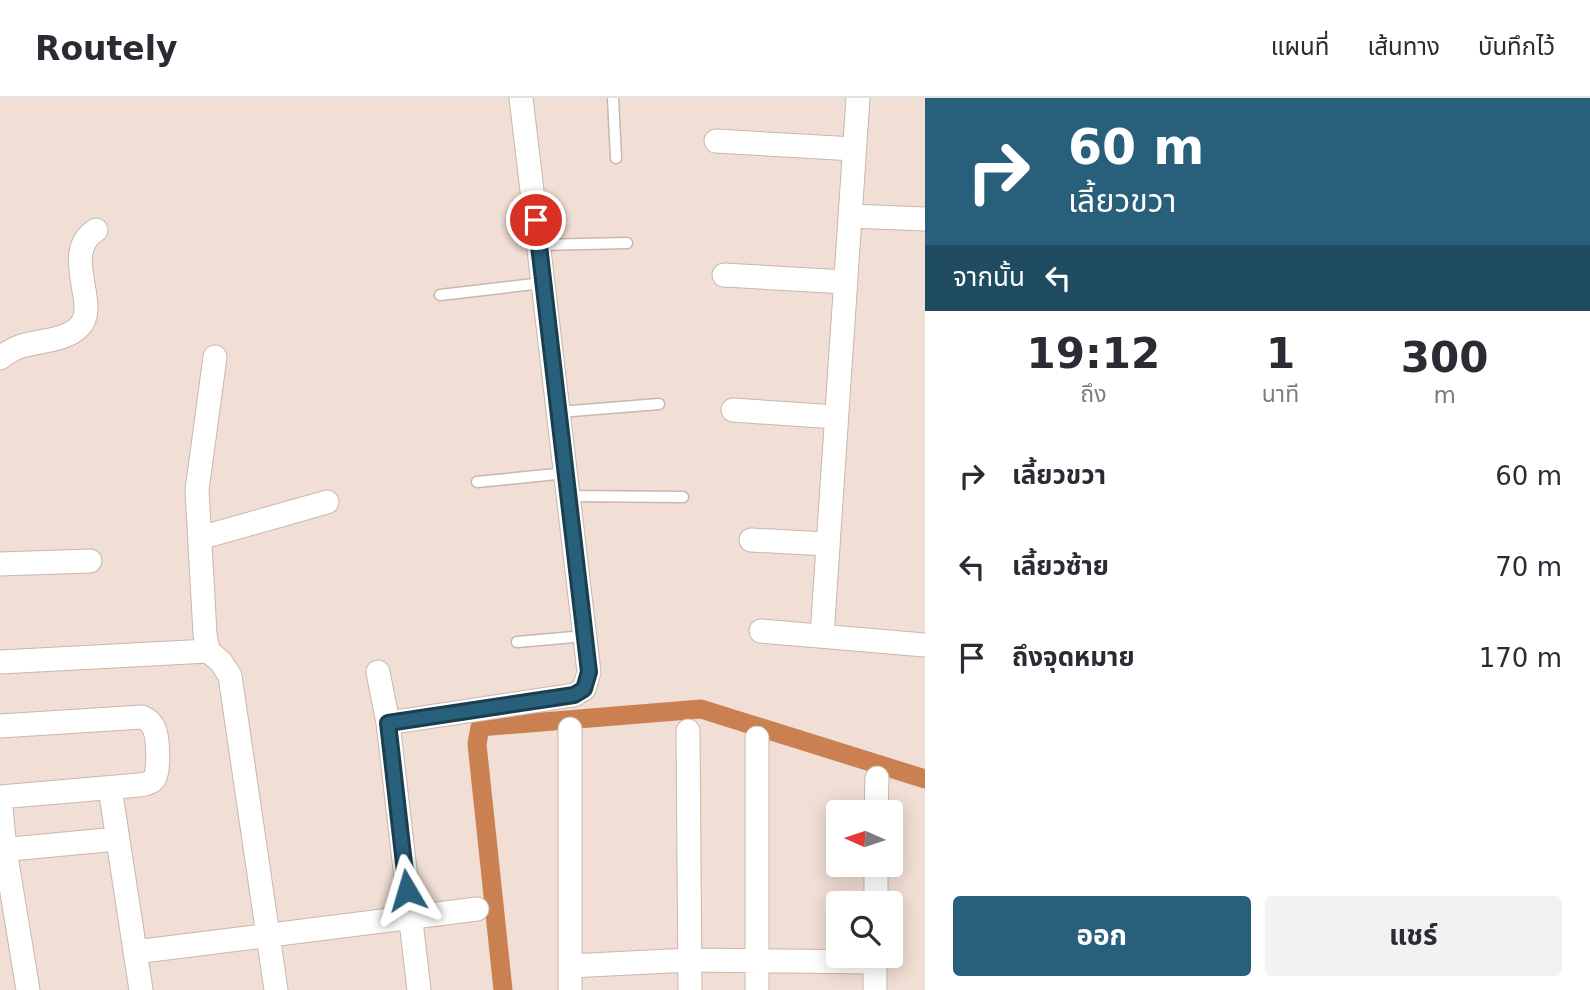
<!DOCTYPE html>
<html lang="th">
<head>
<meta charset="utf-8">
<style>
  :root { --surface:#fff; --page:#f2f2f3; --text:#2b2b33; --muted:#7c7c81; --line:#e1e1e2; --accent:#285f7a }
  body { margin:0; font-family:"DejaVu Sans","Noto Sans Thai",sans-serif; background:var(--page); color:var(--text); height:100vh; display:flex; flex-direction:column; font-size:26px; white-space:nowrap }
  * { box-sizing:border-box; margin:0 }
  p { font-size:23px; color:var(--muted) }
  .icon { flex:none; width:38px; height:38px; fill:none; stroke:currentColor; stroke-width:2; stroke-linecap:round; stroke-linejoin:round }
  .map { position:relative; flex:1; overflow:hidden }
  .panel { display:flex; flex-direction:column; background:var(--surface); width:665px }
  .panel>* { flex:none }
  .hud { background:#285f7a; color:#fff; overflow:hidden }
  .needle { width:46px; rotate:273deg }
  .fabs { position:absolute; left:826px; top:702px; display:grid; gap:14px }
  .fabs a { display:grid; place-items:center; width:77px; height:77px; border-radius:7px; background:var(--surface); box-shadow:0 4px 18px #0003; font-size:35px }
  .pin { position:absolute; display:grid; place-items:center; width:60px; height:60px; color:#fff; margin:-30px; border:4px solid #fff; border-radius:50%; box-shadow:0 2px 7px #0007 }
  .me { position:absolute; width:77px; margin:-38px; rotate:353deg; stroke-linejoin:round; filter:drop-shadow(0 0 5px #0008) }
  .turn { display:flex; align-items:center; gap:24px; height:147px; padding:0 28px; font-size:32px }
  .turn .icon { width:91px; height:91px; stroke-width:2.5 }
  .turn b { display:block; font-size:49px; line-height:60px }
  .then { display:flex; align-items:center; height:66px; padding:0 28px; background:#0003; gap:14px; font-size:26px }
  .eta { display:flex; justify-content:space-evenly; align-items:center; height:119px; text-align:center }
  .eta b { font-size:42px; font-weight:700; line-height:49px }
  .action { display:flex; gap:14px; margin-top:auto; padding:14px 28px }
  .action a { flex:1; height:80px; border-radius:7px; background:var(--accent); color:#fff; font-size:28px; font-weight:700; line-height:80px; text-align:center }
  .action a+a { background:var(--page); color:var(--text) }
  ul { padding:0; list-style:none }
  li { display:flex; align-items:center; gap:21px; height:91px; padding:0 28px }
  li div { flex:1 }
  li b { display:block; font-size:26px }
  li em { font-style:normal }
  header { display:flex; align-items:center; gap:42px; box-sizing:border-box; height:98px; padding:0 35px; background:var(--surface); border-bottom:2px solid var(--line) }
  header strong { font-size:33px }
  nav { display:flex; gap:38px; margin-inline-start:auto; font-size:24px }
  main { display:flex; flex:1; min-height:0 }
  .map>svg:first-child { display:block }
</style>
</head>
<body>
<header>
<strong>Routely</strong>
<nav><a>แผนที่</a><a>เส้นทาง</a><a>บันทึกไว้</a></nav>
</header>
<main>
<div class="map">
<svg width="925" height="892" viewBox="0 0 925 892">
  <rect width="100%" height="100%" fill="#f1ded4"/>
  <g fill="none" stroke-linecap="round" stroke-linejoin="round">
    <path stroke="#ca8051" stroke-width="19" d="M503 892 477 646 480 629 701 611 925 681"/>
    <g stroke="#c9b7ad" stroke-width="13">
      <path id="service" d="M613 0 616 60
        M539 147 627 145
        M440 197 543 185
        M559 314 659 306
        M477 384 566 375
        M568 398 683 399
        M517 544 585 538"/>
    </g>
    <g stroke="#c9b7ad" stroke-width="25">
      <path id="minor" d="M716 43 854 51
        M850 118 925 121
        M724 177 845 184
        M215 259 197 392 205 536 208 553 221 564 230 578 276 892
        M0 260C6 256 12 251 19 249 38 242 65 244 80 228 100 206 60 155 96 132
        M733 312 836 319
        M200 440 327 404
        M751 442 827 446
        M0 466 90 463
        M761 533 925 547
        M822 538 858 0
        M0 564 208 553
        M378 574 388 625 419 892
        M388 625 574 597 584 591 589 574 521 0
        M0 628 142 619C148 622 151 624 154 630 158 639 160 673 154 681 150 686 144 686 139 687L0 699
        M570 631V892
        M688 633 690 892
        M757 640V892
        M110 690 141 892
        M0 699 5 752 28 892
        M876 714 877 680
        M0 752 117 741
        M876 805V766
        M135 854 477 811
        M570 868 689 862 875 864
        M875 892V858"/>
    </g>
    <use href="#service" stroke="#fff" stroke-width="10"/>
    <use href="#minor" stroke="#fff" stroke-width="23"/>
  </g>
  <g fill="none" stroke-linecap="round" stroke-linejoin="round">
    <g stroke="#1a3e4f" stroke-width="18">
      <path id="route" d="M407 792 388 625 574 597 584 591 589 574 536 122"/>
    </g>
    <use href="#route" stroke="#285f7a" stroke-width="12"/>
  </g>
</svg>
<div class="fabs">
<a><svg class="needle" viewBox="-14 -14 28 28"><path d="M0-13l5 13h-10z" fill="#e53935"/><path d="M0 13l5-13h-10z" fill="#7c7c81"/></svg></a>
<a><svg class="icon" aria-label="search" viewBox="0 0 24 24"><circle cx="10" cy="10" r="6"/><path d="M15 15l6 6"/></svg></a>
</div>
<div class="pin" style="left:536px;top:122px;background:#d93025"><svg class="icon" aria-label="arrive" viewBox="0 0 24 24"><path d="M6 21V4h12l-3 4 3 4H6"/></svg></div>
<svg class="me" style="left:407px;top:792px" viewBox="-20 -20 40 40"><path d="M0-17L14 15 0 8-14 15z" fill="#285f7a" stroke="#fff" stroke-width="4"/></svg>
</div>
<section class="panel">
<div class="hud">
<div class="turn"><svg class="icon" aria-label="right" viewBox="0 0 24 24"><path d="M7 20v-9h11M14 6l5 5-5 5"/></svg><div><b>60 m</b>เลี้ยวขวา</div></div>
<div class="then">จากนั้น<svg class="icon" aria-label="left" viewBox="0 0 24 24"><path d="M17 20v-9H6M10 6l-5 5 5 5"/></svg></div>
</div>
<div class="eta">
<div><b>19:12</b><p>ถึง</p></div>
<div><b>1</b><p>นาที</p></div>
<div><b>300</b><p>m</p></div>
</div>
<ul>
<li><svg class="icon" aria-label="right" viewBox="0 0 24 24"><path d="M7 20v-9h11M14 6l5 5-5 5"/></svg><div><b>เลี้ยวขวา</b></div><em>60 m</em></li>
<li><svg class="icon" aria-label="left" viewBox="0 0 24 24"><path d="M17 20v-9H6M10 6l-5 5 5 5"/></svg><div><b>เลี้ยวซ้าย</b></div><em>70 m</em></li>
<li><svg class="icon" aria-label="arrive" viewBox="0 0 24 24"><path d="M6 21V4h12l-3 4 3 4H6"/></svg><div><b>ถึงจุดหมาย</b></div><em>170 m</em></li>
</ul>
<div class="action"><a>ออก</a><a>แชร์</a></div>
</section>
</main>
</body>
</html>
